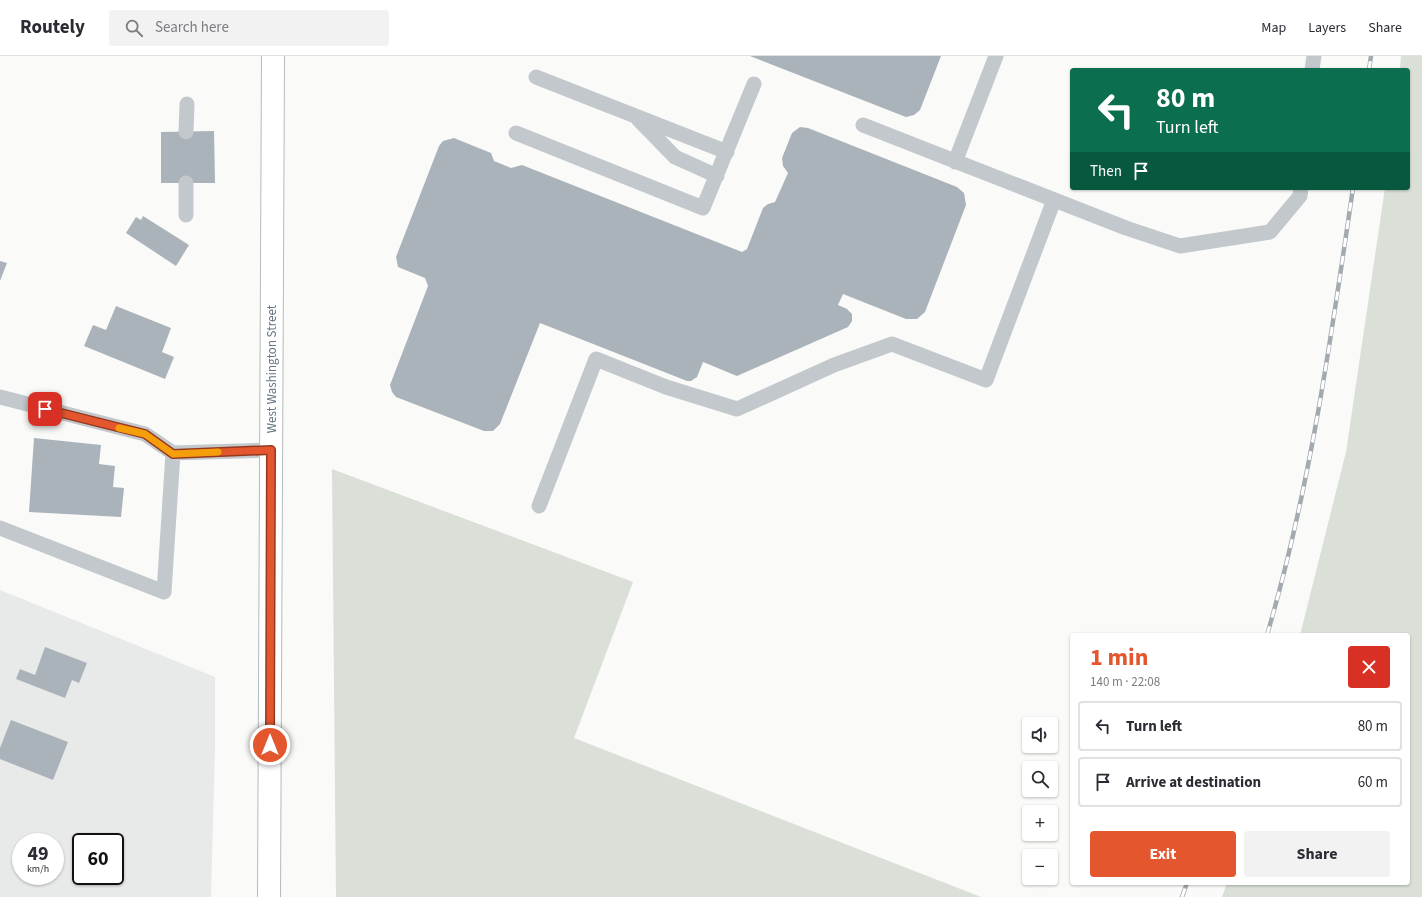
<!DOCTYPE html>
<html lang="en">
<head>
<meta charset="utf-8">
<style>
  :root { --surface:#fff; --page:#f2f2f3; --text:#2b2b33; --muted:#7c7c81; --line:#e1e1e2; --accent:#e4572e }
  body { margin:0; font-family:"Source Sans 3",sans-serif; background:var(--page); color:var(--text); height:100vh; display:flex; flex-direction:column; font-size:15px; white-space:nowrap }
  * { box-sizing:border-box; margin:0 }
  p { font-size:13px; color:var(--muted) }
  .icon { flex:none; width:22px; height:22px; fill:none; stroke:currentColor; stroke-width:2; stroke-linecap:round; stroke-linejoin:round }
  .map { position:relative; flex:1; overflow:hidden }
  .drawer { position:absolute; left:1070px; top:577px; width:340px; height:252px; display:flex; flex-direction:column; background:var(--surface); border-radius:4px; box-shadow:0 1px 3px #0004 }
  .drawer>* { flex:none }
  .guide { position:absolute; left:1070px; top:12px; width:340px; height:122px; border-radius:4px; box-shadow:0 1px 3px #0004; background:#0b6e4f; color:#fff; overflow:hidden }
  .tools { position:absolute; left:1022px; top:661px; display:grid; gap:8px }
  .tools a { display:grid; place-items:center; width:36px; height:36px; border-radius:4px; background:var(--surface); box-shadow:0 1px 3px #0004; font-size:20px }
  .speed { position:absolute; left:12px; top:777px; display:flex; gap:8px; font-size:20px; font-weight:700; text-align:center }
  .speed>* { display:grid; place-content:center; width:52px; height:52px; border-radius:50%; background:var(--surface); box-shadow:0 1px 3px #0004; line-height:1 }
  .speed small { font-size:10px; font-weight:400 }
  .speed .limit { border:2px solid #111; border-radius:6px; background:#fff; color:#111 }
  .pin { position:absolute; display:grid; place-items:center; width:34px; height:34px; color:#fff; margin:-17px; border-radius:8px; box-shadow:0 2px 6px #0006 }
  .me { position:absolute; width:44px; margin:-22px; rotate:0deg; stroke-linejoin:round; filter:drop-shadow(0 0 3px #0008) }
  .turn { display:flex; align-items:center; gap:14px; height:84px; padding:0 20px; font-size:18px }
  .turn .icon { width:52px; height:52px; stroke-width:2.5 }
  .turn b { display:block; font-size:28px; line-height:34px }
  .then { display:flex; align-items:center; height:38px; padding:0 20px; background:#0003; gap:8px; font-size:15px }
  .round { display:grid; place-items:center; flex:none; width:42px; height:42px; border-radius:4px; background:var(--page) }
  .summary { display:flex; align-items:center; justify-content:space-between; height:68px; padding:0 20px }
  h1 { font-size:24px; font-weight:700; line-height:30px; color:var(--accent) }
  .primary-button { display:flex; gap:8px; margin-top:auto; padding:8px 20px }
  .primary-button a { flex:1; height:46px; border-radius:4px; background:var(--accent); color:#fff; font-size:16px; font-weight:700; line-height:46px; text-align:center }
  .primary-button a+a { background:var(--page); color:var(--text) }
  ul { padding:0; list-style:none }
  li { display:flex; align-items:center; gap:12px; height:50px; margin:0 8px 6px; padding:0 12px; border:2px solid var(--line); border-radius:4px }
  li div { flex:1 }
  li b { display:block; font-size:15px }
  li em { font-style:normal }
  header { display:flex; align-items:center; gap:24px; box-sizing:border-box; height:56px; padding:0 20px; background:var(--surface); border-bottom:1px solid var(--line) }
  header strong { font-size:19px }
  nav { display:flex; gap:22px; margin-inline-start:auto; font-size:14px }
  .search { width:280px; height:36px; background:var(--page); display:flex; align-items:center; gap:10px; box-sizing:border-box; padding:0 14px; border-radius:4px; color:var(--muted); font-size:15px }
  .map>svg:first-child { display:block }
</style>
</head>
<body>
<header>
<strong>Routely</strong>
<div class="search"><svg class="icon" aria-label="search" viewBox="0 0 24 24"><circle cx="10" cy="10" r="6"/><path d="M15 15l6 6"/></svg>Search here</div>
<nav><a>Map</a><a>Layers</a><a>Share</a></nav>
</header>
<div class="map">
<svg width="1422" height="841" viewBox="0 0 1422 841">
  <rect width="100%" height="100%" fill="#fafaf8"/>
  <path fill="#e8e9e9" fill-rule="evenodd" d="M0 534 215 621V692L211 841H0ZM21 786H55V820H21ZM81 786H115V820H81Z"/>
  <path fill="#dadfd7" d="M1401 0H1422V841H1222L1227 827H1408V579H1300L1346 396 1385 132H1408V14H1400Z
    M332 413 633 526 574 682 981 841H336Z"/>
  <path fill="#aab3b9" d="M750 0H941L920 54 914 59 906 61Z
    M800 71 808 72 957 131 964 137 966 149 925 256 917 263H906L843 238 838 249 847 253 852 258V265L848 271 737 320 703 306 697 321 691 325H687L540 267 500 368 493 375H484L396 341 392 336 390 329 428 230 425 222 398 211 396 201 439 90 443 85 454 82 491 97 494 105 511 112 522 109 742 196 747 193 763 152 768 148 775 146 788 117 783 110 782 102 792 77Z
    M214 75 215 127H161V76Z
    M143 160 189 189 176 210 126 177 136 161 141 164Z
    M0 205 7 207 0 225Z
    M116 250 171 272 162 296 174 301 165 323 84 290 93 269 106 274Z
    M34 382 101 389 99 408 115 410 113 431 124 432 121 461 29 456Z
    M45 591 87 607 79 627 72 624 65 642 16 623 20 613 35 619Z
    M11 664 68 686 53 724 0 703V692Z"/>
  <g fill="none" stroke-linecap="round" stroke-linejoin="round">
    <g stroke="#b5babe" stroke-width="24">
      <path id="primary" d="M269 841 273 0"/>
    </g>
    <path stroke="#c3c8cc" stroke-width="15" d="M1312 14 1314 0
      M536 21 727 96
      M638 63 675 101 717 120
      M863 69 1126 172 1180 190 1270 176 1300 140 1301 132
      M186 76 187 48
      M516 77 703 152 754 28
      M955 106 996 0
      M186 159V127
      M0 341 145 378 173 397 271 394
      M539 450 596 303 666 331 737 353 834 309 892 288 986 324 1054 144
      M0 472 164 536 173 397"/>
    <use href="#primary" stroke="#fff" stroke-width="22"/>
    <g stroke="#a2aab0" stroke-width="4.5">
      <path id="rail" d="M1369 14 1371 0
        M1267 579C1310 433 1331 282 1353 132
        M1182 841 1187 827"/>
    </g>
    <use href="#rail" stroke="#fff" stroke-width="3" stroke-dasharray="9" stroke-linecap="butt"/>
  </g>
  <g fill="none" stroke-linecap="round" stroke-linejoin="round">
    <g stroke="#94391e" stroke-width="10">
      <path id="route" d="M45 353 145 378 173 398 271 394 270 689"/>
    </g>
    <use href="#route" stroke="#e4572e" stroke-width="7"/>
    <path stroke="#f59e0b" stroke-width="7" d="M119 372 145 378 173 398 218 396"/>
  </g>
  <g text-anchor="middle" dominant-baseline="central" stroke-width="4" stroke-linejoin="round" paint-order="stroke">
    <g font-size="13" fill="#657683" stroke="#fff">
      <text transform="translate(272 313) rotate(-90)">West Washington Street</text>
    </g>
  </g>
</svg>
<div class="tools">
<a><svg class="icon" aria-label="sound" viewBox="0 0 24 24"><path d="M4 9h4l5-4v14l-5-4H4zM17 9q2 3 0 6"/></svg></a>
<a><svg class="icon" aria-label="search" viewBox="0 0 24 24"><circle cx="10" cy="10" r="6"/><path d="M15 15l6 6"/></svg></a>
<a>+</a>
<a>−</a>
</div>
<div class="speed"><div>49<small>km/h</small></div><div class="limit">60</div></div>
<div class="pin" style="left:45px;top:353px;background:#d93025"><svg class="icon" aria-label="arrive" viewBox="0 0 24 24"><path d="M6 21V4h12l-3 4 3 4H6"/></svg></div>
<svg class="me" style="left:270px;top:689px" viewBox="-20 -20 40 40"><circle r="17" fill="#e4572e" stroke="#fff" stroke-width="3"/><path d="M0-11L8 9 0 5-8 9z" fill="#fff"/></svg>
<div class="guide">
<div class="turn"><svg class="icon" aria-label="left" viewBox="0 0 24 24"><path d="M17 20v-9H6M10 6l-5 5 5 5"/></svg><div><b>80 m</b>Turn left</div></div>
<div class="then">Then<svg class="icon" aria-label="arrive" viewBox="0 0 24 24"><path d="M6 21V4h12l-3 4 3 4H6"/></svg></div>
</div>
<section class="drawer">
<div class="summary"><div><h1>1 min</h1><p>140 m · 22:08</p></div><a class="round" style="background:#d93025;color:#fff"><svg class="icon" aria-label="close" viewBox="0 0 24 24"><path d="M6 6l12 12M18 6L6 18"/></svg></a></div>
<ul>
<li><svg class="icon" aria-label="left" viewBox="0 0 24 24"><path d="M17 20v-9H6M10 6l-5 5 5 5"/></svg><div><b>Turn left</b></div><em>80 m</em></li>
<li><svg class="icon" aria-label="arrive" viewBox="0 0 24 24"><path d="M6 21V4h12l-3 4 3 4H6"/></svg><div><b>Arrive at destination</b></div><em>60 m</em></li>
</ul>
<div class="primary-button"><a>Exit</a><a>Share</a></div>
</section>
</div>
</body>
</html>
